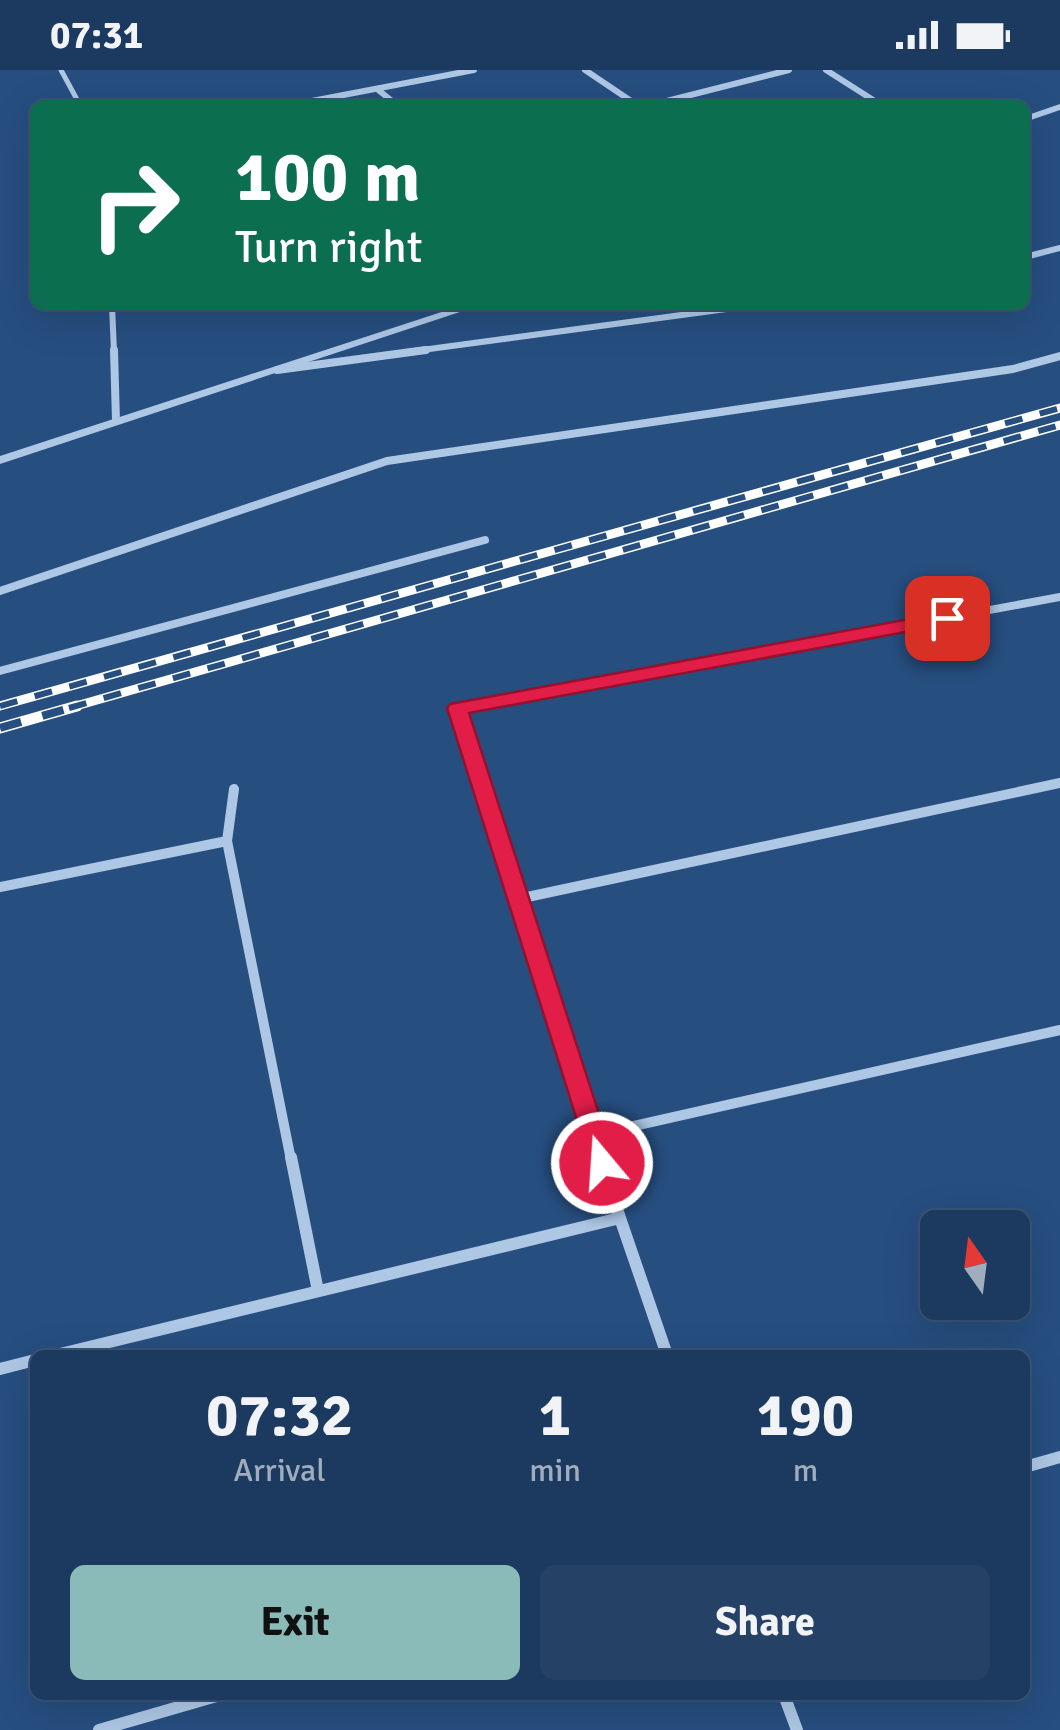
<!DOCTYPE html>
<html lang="en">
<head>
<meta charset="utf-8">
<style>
  :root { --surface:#1c3a5f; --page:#254165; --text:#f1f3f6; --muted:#a0adbd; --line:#3a5474; --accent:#8bbbb9 }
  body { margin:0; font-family:Signika,sans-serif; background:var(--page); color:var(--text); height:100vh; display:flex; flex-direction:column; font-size:38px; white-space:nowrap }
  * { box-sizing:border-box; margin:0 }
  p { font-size:32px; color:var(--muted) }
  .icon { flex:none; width:55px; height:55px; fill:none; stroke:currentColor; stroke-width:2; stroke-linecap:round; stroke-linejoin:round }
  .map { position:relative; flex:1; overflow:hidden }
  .panel { position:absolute; left:30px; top:1280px; width:1000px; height:350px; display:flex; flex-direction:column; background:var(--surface); border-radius:15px; box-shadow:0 10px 40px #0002,0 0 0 2px var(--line) }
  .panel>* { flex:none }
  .banner { position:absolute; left:30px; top:30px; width:1000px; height:210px; border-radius:15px; box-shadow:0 10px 40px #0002,0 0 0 2px var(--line); background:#0b6e4f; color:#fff; overflow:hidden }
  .needle { width:65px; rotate:346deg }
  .tools { position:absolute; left:920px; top:1140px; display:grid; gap:20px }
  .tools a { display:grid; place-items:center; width:110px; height:110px; border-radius:15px; background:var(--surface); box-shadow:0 10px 40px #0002,0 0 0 2px var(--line); font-size:50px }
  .pin { position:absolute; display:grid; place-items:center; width:85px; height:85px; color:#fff; margin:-42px; border-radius:20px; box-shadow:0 5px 15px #0006 }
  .me { position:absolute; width:110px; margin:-55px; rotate:342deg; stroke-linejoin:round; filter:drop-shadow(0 0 8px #0008) }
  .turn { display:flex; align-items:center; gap:35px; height:210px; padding:0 40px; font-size:45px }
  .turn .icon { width:130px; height:130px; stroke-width:2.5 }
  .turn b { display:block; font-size:70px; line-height:85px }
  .eta { display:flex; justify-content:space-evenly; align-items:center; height:170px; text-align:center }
  .eta b { font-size:60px; font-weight:700; line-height:70px }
  .button { display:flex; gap:20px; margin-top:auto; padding:20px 40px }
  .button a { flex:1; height:115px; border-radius:15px; background:var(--accent); color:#111; font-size:40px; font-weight:700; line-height:115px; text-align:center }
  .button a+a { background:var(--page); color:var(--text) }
  .status { display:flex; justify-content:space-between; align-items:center; height:70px; padding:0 50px; background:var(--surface); direction:ltr }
  .status svg { height:28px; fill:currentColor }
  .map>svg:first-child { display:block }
</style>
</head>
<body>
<div class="status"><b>07:31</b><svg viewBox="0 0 49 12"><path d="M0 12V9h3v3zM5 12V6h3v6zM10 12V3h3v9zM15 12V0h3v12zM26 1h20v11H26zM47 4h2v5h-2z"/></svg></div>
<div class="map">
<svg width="1060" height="1660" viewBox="0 0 1060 1660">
  <rect width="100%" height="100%" fill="#264e7f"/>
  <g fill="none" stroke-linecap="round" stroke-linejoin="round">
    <path stroke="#adc7e5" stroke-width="5" d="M61 0 80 35"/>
    <path stroke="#adc7e5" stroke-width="6" d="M585 0 637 35
      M826 0 881 35
      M377 19 397 35
      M291 35 474 0
      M651 35 789 0
      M1025 187 1060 178
      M112 235 114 282
      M112 239 128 235
      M407 282 756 235"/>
    <path stroke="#adc7e5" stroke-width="8" d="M114 280 116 351
      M277 300 426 280
      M0 521 387 391 1013 299 1060 286
      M0 601 485 470
      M457 638 1060 527"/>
    <path stroke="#adc7e5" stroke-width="10" d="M468 636 457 638 601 1090
      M227 771 291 1090
      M0 817 227 771 234 719
      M518 829 1060 713
      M594 1065 1060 960"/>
    <path stroke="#adc7e5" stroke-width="12" d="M291 1087 318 1221
      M620 1148 667 1285
      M56 1285 620 1148 601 1087
      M0 1299 35 1290
      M1025 1397 1060 1387
      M784 1625 797 1660
      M99 1660 220 1625"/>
    <path fill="#adc7e5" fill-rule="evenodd" d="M1060 34V40L1025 52V46Z
      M463 235H481L0 394V386Z"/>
    <g stroke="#fff" stroke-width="9">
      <path id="rail-far1" d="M0 636 1060 338
        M69 638 1060 355"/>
    </g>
    <g stroke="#fff" stroke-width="11">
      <path id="rail" d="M0 658 77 636"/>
    </g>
    <use href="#rail-far1" stroke="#264e7f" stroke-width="6" stroke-dasharray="18" stroke-linecap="butt"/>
    <use href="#rail" stroke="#264e7f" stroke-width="8" stroke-dasharray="22" stroke-linecap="butt"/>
  </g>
  <path fill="#e11d48" stroke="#92132f" stroke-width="2.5" d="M947 542 954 544V553L469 643 615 1093 611 1101H593L447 638 450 634Z"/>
</svg>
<div class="tools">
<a><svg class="needle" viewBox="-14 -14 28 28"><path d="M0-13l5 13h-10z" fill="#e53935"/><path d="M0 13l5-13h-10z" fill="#a0adbd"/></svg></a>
</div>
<div class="pin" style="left:947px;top:548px;background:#d93025"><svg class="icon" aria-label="arrive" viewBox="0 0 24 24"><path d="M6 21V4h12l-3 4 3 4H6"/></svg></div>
<svg class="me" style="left:602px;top:1093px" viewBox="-20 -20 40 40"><circle r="17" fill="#e11d48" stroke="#fff" stroke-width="3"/><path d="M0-11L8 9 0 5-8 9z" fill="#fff"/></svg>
<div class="banner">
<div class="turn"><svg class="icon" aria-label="right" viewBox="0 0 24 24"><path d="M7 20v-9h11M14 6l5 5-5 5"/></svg><div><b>100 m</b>Turn right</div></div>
</div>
<section class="panel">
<div class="eta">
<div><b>07:32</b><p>Arrival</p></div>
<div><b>1</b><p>min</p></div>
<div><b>190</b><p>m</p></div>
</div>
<div class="button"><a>Exit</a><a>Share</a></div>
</section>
</div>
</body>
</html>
